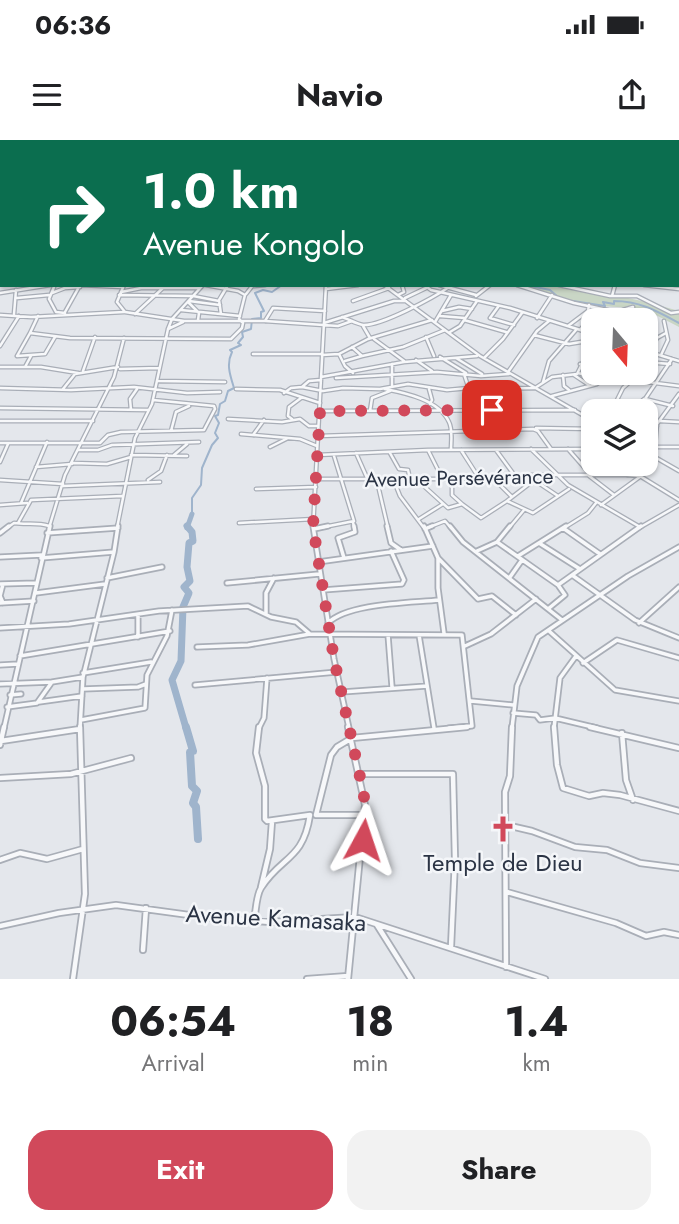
<!DOCTYPE html>
<html lang="en">
<head>
<meta charset="utf-8">
<style>
  :root { --surface:#fff; --page:#f2f2f2; --text:#202124; --muted:#757577; --accent:#d1495b }
  body { margin:0; font-family:Jost,sans-serif; background:var(--page); color:var(--text); height:100vh; display:flex; flex-direction:column; font-size:26px; white-space:nowrap }
  * { box-sizing:border-box; margin:0 }
  p { font-size:23px; color:var(--muted) }
  .icon { flex:none; width:38px; height:38px; fill:none; stroke:currentColor; stroke-width:2; stroke-linecap:round; stroke-linejoin:round }
  .map { position:relative; height:839px; overflow:hidden }
  .details { display:flex; flex-direction:column; background:var(--surface); flex:1 }
  .details>* { flex:none }
  .banner { position:absolute; left:0px; top:0px; width:679px; height:147px; box-shadow:0 2px 5px #0004; background:#0b6e4f; color:#fff; overflow:hidden }
  .needle { width:46px; rotate:161deg }
  .controls { position:absolute; left:581px; top:168px; display:grid; gap:14px }
  .controls a { display:grid; place-items:center; width:77px; height:77px; border-radius:14px; background:var(--surface); box-shadow:0 2px 5px #0004; font-size:35px }
  .pin { position:absolute; display:grid; place-items:center; width:60px; height:60px; color:#fff; margin:-30px; border-radius:14px; box-shadow:0 4px 10px #0006 }
  .me { position:absolute; width:77px; margin:-38px; rotate:5deg; stroke-linejoin:round; filter:drop-shadow(0 0 5px #0008) }
  .turn { display:flex; align-items:center; gap:24px; height:147px; padding:0 28px; font-size:32px }
  .turn .icon { width:91px; height:91px; stroke-width:2.5 }
  .turn b { display:block; font-size:49px; line-height:60px }
  .eta { display:flex; justify-content:space-evenly; align-items:center; height:119px; text-align:center }
  .eta b { font-size:42px; font-weight:700; line-height:49px }
  .button { display:flex; gap:14px; margin-top:auto; padding:14px 28px }
  .button a { flex:1; height:80px; border-radius:21px; background:var(--accent); color:#fff; font-size:28px; font-weight:700; line-height:80px; text-align:center }
  .button a+a { background:var(--page); color:var(--text) }
  .status { display:flex; justify-content:space-between; align-items:center; height:49px; padding:0 35px; background:var(--surface); direction:ltr }
  .status svg { height:19px; fill:currentColor }
  header { display:flex; justify-content:space-between; align-items:center; height:91px; padding:0 28px; background:var(--surface); font-size:32px; font-weight:700 }
  .map>svg:first-child { display:block }
</style>
</head>
<body>
<div class="status"><b>06:36</b><svg viewBox="0 0 49 12"><path d="M0 12V9h3v3zM5 12V6h3v6zM10 12V3h3v9zM15 12V0h3v12zM26 1h20v11H26zM47 4h2v5h-2z"/></svg></div>
<header><svg class="icon" aria-label="menu" viewBox="0 0 24 24"><path d="M4 6h16M4 12h16M4 18h16"/></svg>Navio<svg class="icon" aria-label="share" viewBox="0 0 24 24"><path d="M12 15V3M7 8l5-5 5 5M5 13v7h14v-7"/></svg></header>
<div class="map">
<svg width="679" height="839" viewBox="0 0 679 839">
  <rect width="100%" height="100%" fill="#e4e7ec"/>
  <path fill="#c9d6c5" d="M514 145C570 145 625 155 679 171V187L654 174 633 168 570 164Z"/>
  <g fill="none" stroke-linecap="round" stroke-linejoin="round">
    <path stroke="#9fb4cc" stroke-width="2" d="M118 0H125
      M127 0 132 2
      M526 145 550 150 558 157
      M573 161 605 166 603 162 614 164V161C640 161 657 171 679 183
      M192 374V358L201 345 202 328 212 305 218 298 215 293 219 283 215 276 218 275 220 264 225 261 228 251 234 248C230 235 226 224 232 212L230 210 241 205 238 203 243 197 242 192 251 189 252 179 261 178V172L264 171 255 153 263 150 272 152 282 145"/>
    <path stroke="#9fb4cc" stroke-width="5" d="M187 388 192 374"/>
    <path stroke="#9fb4cc" stroke-width="7" d="M186 588 172 540 181 521 183 467 189 453 184 447 190 441 187 427 189 403 193 401 192 392 187 386"/>
    <path stroke="#9fb4cc" stroke-width="8" d="M186 587 193 611 190 612 192 646 197 651 193 663 196 667 198 699"/>
    <g stroke="#a9aeb7" stroke-width="3.5">
      <path id="minor-far3" d="M15 0 18 2
        M49 0 58 2
        M617 0 623 2
        M637 0 647 2
        M671 0 679 2
        M3 2 8 0
        M41 2 43 0
        M65 2 69 0
        M400 2 403 0
        M488 2 493 0
        M0 79 2 77"/>
    </g>
    <g stroke="#a9aeb7" stroke-width="5">
      <path id="minor-far2" d="M0 132 2 130
        M81 145 123 147
        M124 145 117 162 125 172 184 181H265L338 186 352 181
        M384 145 480 216 593 281
        M424 145 431 150 510 168 593 194
        M439 145 476 155
        M517 145 574 163 621 173
        M559 145 610 156H637L671 173 679 172
        M644 145 679 149
        M254 146 265 145
        M54 147 49 159 56 172 65 173
        M326 149 358 145
        M121 152 141 148H199
        M0 153 50 145
        M52 153 65 148 80 147
        M246 154 253 145
        M119 155 193 156 219 161
        M398 155 404 152 402 145
        M476 156 490 145
        M612 156 615 145
        M17 158 49 155
        M405 158 426 148
        M189 161 220 165
        M353 161 389 148
        M188 162 199 173 198 180
        M498 167 490 178 514 185
        M181 170 240 176
        M442 171 459 167 472 169
        M65 172 79 147
        M14 174 16 150
        M135 174 164 147
        M221 174 219 160 228 145
        M0 175 31 177 124 172
        M38 176 30 193 70 198 231 199 242 188 243 183 239 179 245 155 238 151 206 145
        M440 176 465 178
        M342 177C348 179 357 184 363 185 381 186 433 158 449 147
        M537 178 552 155
        M464 180 506 192
        M619 180 623 170 633 167
        M265 181 273 168 325 171
        M435 182 451 155
        M324 183 394 161H406
        M363 186 370 198
        M568 186 588 171 589 165
        M168 189 183 182
        M580 190 591 177 604 176
        M450 192 460 186 477 161
        M30 193 17 216 45 214 55 197
        M534 195 569 204 593 200
        M426 197 434 216
        M374 199 404 221
        M0 206 19 176
        M352 207 362 216 403 207 445 190
        M646 211 679 221
        M650 211 657 198 666 193
        M253 214H321
        M339 214 345 226 353 233
        M322 215 339 214 368 199 432 180
        M661 215 668 200 664 181
        M440 217 466 233
        M456 218 482 234
        M484 218 503 199 522 173
        M672 219 645 259 673 266
        M416 220 432 231
        M345 221 362 216
        M646 222 670 224
        M392 224V245
        M580 224 593 228
        M0 227H41L78 233
        M25 227 31 216
        M120 229 159 228
        M83 231 95 197
        M508 232 537 191 549 181
        M578 233 602 239
        M607 233 632 240 679 246
        M464 234 468 246 472 249 535 248 552 237 577 234 593 202
        M563 235 564 246 569 250
        M574 235 589 245
        M321 237 404 222 477 216
        M336 238 437 232 481 236 509 234
        M632 240 623 248 617 260 624 268 632 270 644 259
        M158 241 225 242
        M543 242 549 221 576 190
        M302 247 309 241 321 240
        M0 248 71 250 134 247 187 253 220 252
        M63 249 75 234 118 227
        M236 249 280 250 320 263
        M385 249C406 253 439 260 449 282 453 290 451 301 451 310
        M429 249 432 260 430 264
        M284 253 291 248 302 247 323 251 343 248 380 249 408 244 447 250 469 248
        M552 256 597 244 609 236
        M0 268 148 270
        M131 270 130 259 137 249
        M320 271 575 270
        M370 271 372 258 390 251
        M228 279 282 282 300 279 309 286H318
        M292 279 288 276 289 267 301 258
        M0 281H93
        M660 281 679 282
        M646 283 657 286
        M536 288 593 289
        M171 291 176 272 189 266
        M241 294 300 299 317 306
        M253 295 264 280
        M319 296 533 289 538 291 551 309
        M0 303H100L108 295 121 292 204 290 215 269 214 266 153 260
        M270 307 288 298
        M657 307H679
        M531 309 568 345 640 387
        M568 309 590 334
        M79 310H98L112 305 199 302
        M428 310 442 338
        M461 310 479 338
        M496 310 515 336
        M646 312 679 331
        M356 313 368 340
        M390 313 399 329 408 330 410 339
        M131 315 187 316
        M174 315 187 304
        M317 315 428 310 593 309
        M654 317 657 284 679 254
        M0 322 8 304
        M73 323 107 324 131 317
        M617 324 627 335
        M36 327 72 324
        M588 335 614 355
        M528 336 558 356
        M447 338 452 347V355L462 364
        M316 339H494L530 335H627L640 336 679 360
        M416 339 448 368 462 364 481 378 507 361 533 373 569 349
        M494 339 512 357
        M0 340 63 344
        M148 340 161 331 167 315
        M377 341 388 388
        M394 341 400 356 424 388
        M63 346 160 342
        M256 349 316 347
        M507 361 533 341
        M21 363 47 302
        M0 365 27 363
        M601 365 641 336
        M419 379 443 364
        M353 382 354 388
        M18 383 31 360 122 356
        M239 383 314 379
        M7 388 14 383C27 385 37 382 49 386
        M49 388 65 335 114 237 124 198
        M117 388 135 298 152 264 168 189 172 179 203 145
        M313 388 326 145
        M319 388 354 381 334 316
        M427 388 445 381 451 388
        M509 388 524 370
        M564 388 588 373 596 363
        M639 388 679 365"/>
    </g>
    <g stroke="#a9aeb7" stroke-width="7">
      <path id="minor-far1" d="M313 386 334 519 349 588
        M387 386 391 403 401 410
        M424 386 438 418V448L444 493
        M450 386 463 402 562 480
        M563 388 600 414
        M314 389 328 386
        M425 389 432 386
        M0 393 9 386
        M47 393 118 388
        M497 402 558 445 641 386
        M539 403 580 429
        M477 411 497 402 510 386
        M518 416 566 386
        M0 417 42 415
        M41 418 114 412
        M344 418 338 398 355 392 354 386
        M438 418 478 459 492 456 516 475
        M318 422 433 406
        M572 435 635 480 679 498
        M510 437 522 420
        M107 438 162 427
        M227 443 319 434
        M0 444 36 443
        M3 444 0 456 3 463
        M323 450 402 444 404 440 391 411
        M36 453 105 444
        M0 463 34 461
        M548 469 565 455 558 445
        M266 474V453L274 438
        M138 476V497
        M328 483C348 463 410 463 439 460
        M639 483 679 447
        M0 488 69 484 159 471 248 466 271 477 296 482 310 494 462 495 472 586 449 588
        M549 491 615 550 679 561
        M388 495 392 547
        M419 495 434 588
        M465 506 491 494 536 459
        M197 507 248 505 310 494
        M20 516 170 491
        M583 523 617 500 679 518
        M0 525 18 524
        M83 533 151 522
        M0 544 52 542
        M195 545 337 532
        M83 549 138 547 146 544
        M342 552 427 546
        M10 555 21 554
        M471 561 513 565
        M39 562 82 556
        M7 567 37 563 52 542 83 537
        M513 573 536 575 540 580 555 578 597 588
        M81 580 145 568 147 535 167 496 172 470
        M4 588 50 386
        M80 588 83 537 114 412 118 386
        M259 588 264 578 267 538
        M512 588 517 546 538 497 628 436 679 407
        M554 588 560 538 576 516"/>
    </g>
    <g stroke="#a9aeb7" stroke-width="8">
      <path id="minor" d="M259 587 256 613 265 646V679L267 681 310 675
        M554 587 557 625 563 648 589 656 603 653 620 655 679 671
        M590 587 679 608
        M622 593 626 640 633 660
        M1 601 80 589
        M0 605 4 587
        M359 634H453L455 720 451 807
        M0 638 71 634 131 618
        M316 675 331 615 337 607 352 598 467 587
        M317 675H365
        M506 685 532 691 575 707 607 710 640 723 679 728
        M0 720 20 713 47 719 83 709
        M261 747 270 709 272 681
        M507 752 616 783 646 796 664 792 679 795
        M254 781C256 771 256 756 261 748 281 716 303 721 310 675
        M377 785 411 839
        M0 786 59 773 116 765 211 778 271 782 355 777 545 839
        M143 810 146 768
        M506 827 505 652 510 636 512 587
        M73 839 85 754 80 587
        M307 839 348 836
        M348 839 365 665 348 587"/>
    </g>
    <g stroke="#a3abb8" stroke-width="4.5">
      <path id="major" d="M526 0 536 2"/>
    </g>
    <use href="#minor-far3" stroke="#f7f8fa" stroke-width="2"/>
    <use href="#minor-far2" stroke="#f7f8fa" stroke-width="2.5"/>
    <use href="#minor-far1" stroke="#f7f8fa" stroke-width="3.5"/>
    <use href="#minor" stroke="#f7f8fa" stroke-width="4.5"/>
    <use href="#major" stroke="#fff" stroke-width="2.5"/>
  </g>
  <g fill="none" stroke-linecap="round" stroke-linejoin="round">
    <path stroke="#d1495b" stroke-width="12" stroke-dasharray="0 21.6" d="M363 700 364 655 334 519 313 386 320 271 492 270"/>
  </g>
  <defs>
    <g id="church-bare" transform="scale(2.1)"><path d="M-1.2-6h2.4v3.5h3.3v2.4h-3.3V6h-2.4V-.1h-3.3v-2.4h3.3Z" fill="#d1495b" stroke="#f4f6f9" stroke-width="2.5" paint-order="stroke"/></g>
  </defs>
  <g fill-rule="evenodd">
    <use href="#church-bare" x="503" y="689"/>
  </g>
  <g text-anchor="middle" dominant-baseline="central" stroke-width="5" stroke-linejoin="round" paint-order="stroke">
    <g font-size="21" fill="#2b3445" stroke="#f4f6f9">
      <text transform="translate(459 338) rotate(-1)">Avenue Persévérance</text>
    </g>
    <g font-size="24" fill="#2b3445" stroke="#f4f6f9">
      <text x="503" y="722">Temple de Dieu</text>
    </g>
    <g font-size="24" fill="#2b3445" stroke="#f4f6f9">
      <text transform="translate(276 778) rotate(3)">Avenue Kamasaka</text>
    </g>
  </g>
</svg>
<div class="controls">
<a><svg class="needle" viewBox="-14 -14 28 28"><path d="M0-13l5 13h-10z" fill="#e53935"/><path d="M0 13l5-13h-10z" fill="#757577"/></svg></a>
<a><svg class="icon" aria-label="layers" viewBox="0 0 24 24"><path d="M12 4l9 5-9 5-9-5zM3 14l9 5 9-5"/></svg></a>
</div>
<div class="pin" style="left:492px;top:270px;background:#d93025"><svg class="icon" aria-label="arrive" viewBox="0 0 24 24"><path d="M6 21V4h12l-3 4 3 4H6"/></svg></div>
<svg class="me" style="left:363px;top:700px" viewBox="-20 -20 40 40"><path d="M0-17L14 15 0 8-14 15z" fill="#d1495b" stroke="#fff" stroke-width="4"/></svg>
<div class="banner">
<div class="turn"><svg class="icon" aria-label="right" viewBox="0 0 24 24"><path d="M7 20v-9h11M14 6l5 5-5 5"/></svg><div><b>1.0 km</b>Avenue Kongolo</div></div>
</div>
</div>
<section class="details">
<div class="eta">
<div><b>06:54</b><p>Arrival</p></div>
<div><b>18</b><p>min</p></div>
<div><b>1.4</b><p>km</p></div>
</div>
<div class="button"><a>Exit</a><a>Share</a></div>
</section>
</body>
</html>
